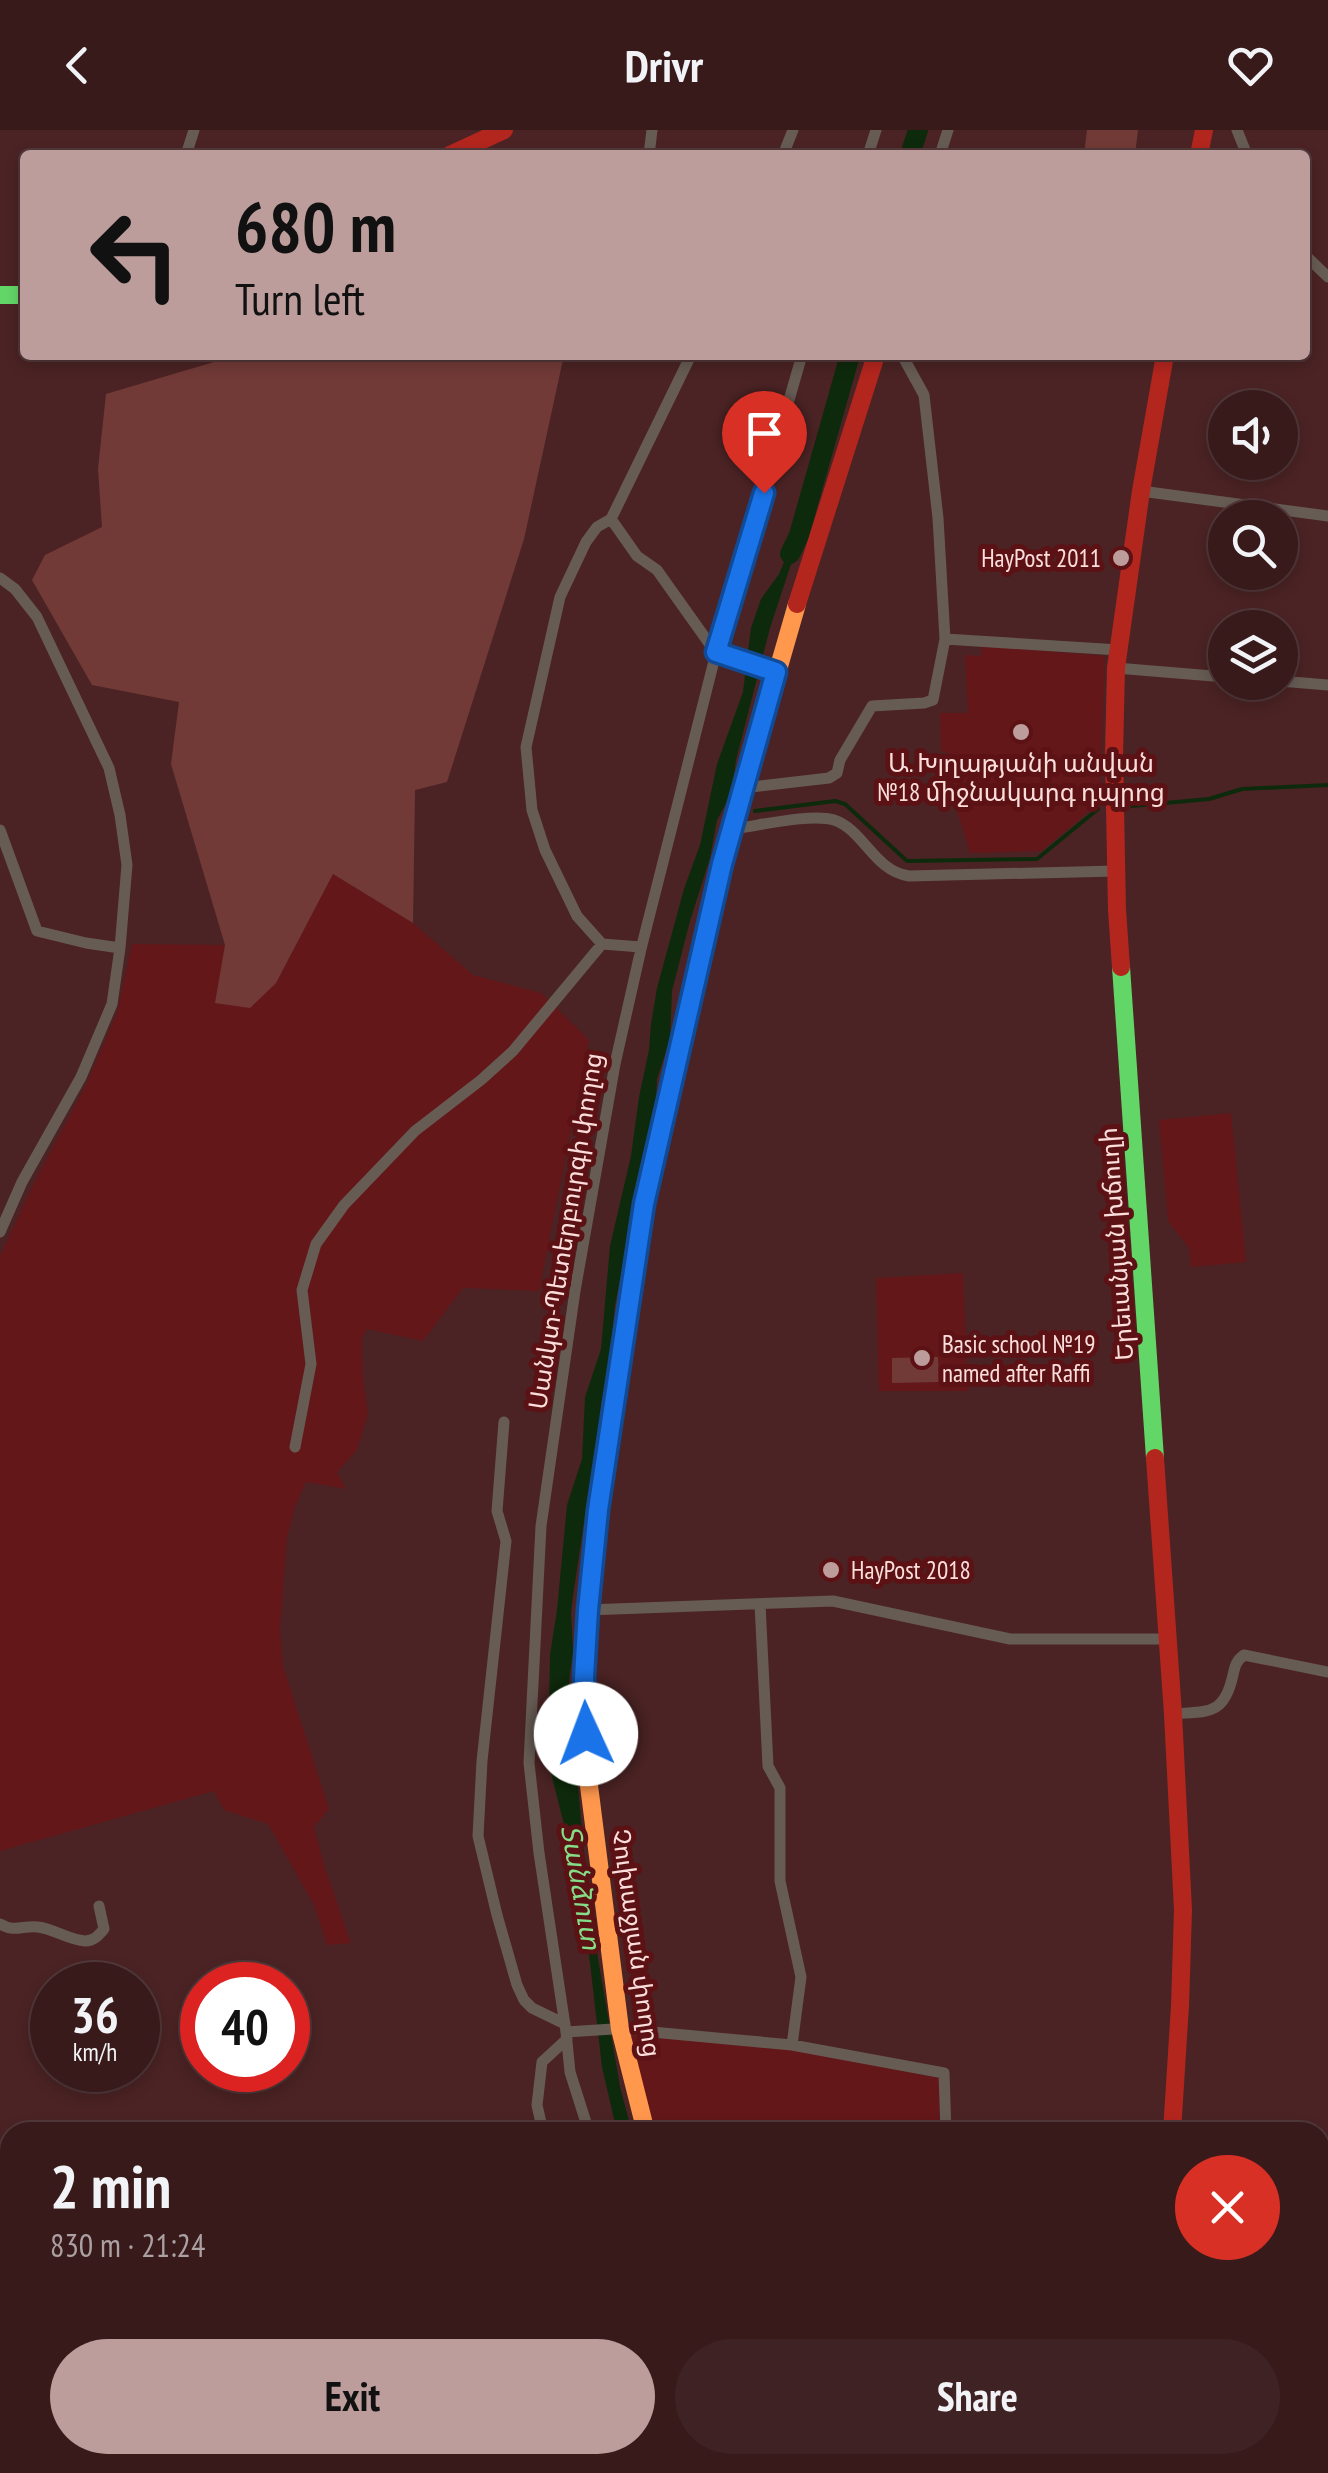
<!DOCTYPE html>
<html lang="en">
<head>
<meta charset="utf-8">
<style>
  :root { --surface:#381a1b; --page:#3f2324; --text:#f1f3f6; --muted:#aba1a3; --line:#52383a; --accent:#bd9d9c }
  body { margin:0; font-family:"PT Sans Narrow","Noto Sans Armenian",sans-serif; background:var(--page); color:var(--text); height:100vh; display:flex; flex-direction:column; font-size:38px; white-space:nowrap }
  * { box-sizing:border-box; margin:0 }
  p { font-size:32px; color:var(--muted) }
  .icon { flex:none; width:55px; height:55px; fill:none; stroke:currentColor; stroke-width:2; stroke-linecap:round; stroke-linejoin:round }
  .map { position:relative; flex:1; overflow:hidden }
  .details { position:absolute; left:0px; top:1992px; width:1330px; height:352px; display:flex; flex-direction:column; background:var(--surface); border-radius:30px 30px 0 0; box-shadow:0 5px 15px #0003,0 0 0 2px var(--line) }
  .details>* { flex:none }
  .top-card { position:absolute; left:20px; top:20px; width:1290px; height:210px; border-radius:10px; box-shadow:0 5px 15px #0003,0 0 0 2px var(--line); background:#bd9d9c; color:#111; overflow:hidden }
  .controls { position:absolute; left:1208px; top:260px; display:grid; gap:20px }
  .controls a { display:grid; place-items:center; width:90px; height:90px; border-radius:50%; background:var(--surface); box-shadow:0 5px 15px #0003,0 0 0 2px var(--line); font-size:50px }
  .speed { position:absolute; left:30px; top:1832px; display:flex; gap:20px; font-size:50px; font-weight:700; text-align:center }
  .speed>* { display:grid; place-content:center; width:130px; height:130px; border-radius:50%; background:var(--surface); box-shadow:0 5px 15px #0003,0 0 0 2px var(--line); line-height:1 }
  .speed small { font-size:25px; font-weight:400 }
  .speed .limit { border:15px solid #d22; background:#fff; color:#111 }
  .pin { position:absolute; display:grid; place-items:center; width:85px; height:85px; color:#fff; margin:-102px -42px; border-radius:50% 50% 50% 0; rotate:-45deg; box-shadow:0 0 10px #0007 }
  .pin .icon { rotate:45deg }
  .me { position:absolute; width:110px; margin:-55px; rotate:358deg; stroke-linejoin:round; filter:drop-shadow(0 0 8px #0008) }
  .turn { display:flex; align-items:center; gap:35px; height:210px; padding:0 50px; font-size:45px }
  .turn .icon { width:130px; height:130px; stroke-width:2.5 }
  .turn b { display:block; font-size:70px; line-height:85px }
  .round { display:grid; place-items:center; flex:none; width:105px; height:105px; border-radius:52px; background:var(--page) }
  .overview { display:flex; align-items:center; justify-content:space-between; height:170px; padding:0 50px }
  h1 { font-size:60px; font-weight:600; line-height:75px }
  .action { display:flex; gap:20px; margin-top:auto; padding:20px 50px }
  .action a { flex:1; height:115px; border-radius:60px; background:var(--accent); color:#111; font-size:40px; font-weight:600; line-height:115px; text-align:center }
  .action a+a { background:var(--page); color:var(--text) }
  header { display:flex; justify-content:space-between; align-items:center; height:130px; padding:0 50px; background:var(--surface); font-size:45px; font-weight:600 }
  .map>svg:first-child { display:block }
</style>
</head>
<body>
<header><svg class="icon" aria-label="back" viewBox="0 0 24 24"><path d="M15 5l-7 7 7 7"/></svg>Drivr<svg class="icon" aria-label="heart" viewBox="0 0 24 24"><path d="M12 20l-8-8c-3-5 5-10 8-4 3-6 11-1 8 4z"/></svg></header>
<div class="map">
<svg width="1328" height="2343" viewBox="0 0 1328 2343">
  <rect width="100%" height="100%" fill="#4b2324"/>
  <path fill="#631719" d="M982 516 1105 526 1100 672 1041 721 970 723 950 658V624L941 621 940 583H968L965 525 981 526Z
    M333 744 413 793 473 845 541 863 589 910 539 1161 463 1158 423 1211 367 1199 362 1208 363 1248 368 1284 357 1320 337 1342 346 1359 306 1352 295 1377 287 1408 280 1501 283 1536 329 1679 314 1697 325 1738 351 1813 327 1815 314 1775 268 1694 224 1680 214 1661 0 1721V1126L34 1053 85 957 117 883 132 814 225 815 216 873 276 853Z
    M1231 983 1246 1132 1191 1137 1189 1118 1168 1091 1159 990Z
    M963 1143 968 1261H879L876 1148Z
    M626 1905 792 1920 939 1948 940 2002H651Z
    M731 2335H1133V2343H733Z"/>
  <path fill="#723a37" d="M1087 0H1138L1135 25H1084Z
    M213 225H564L524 409 447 652 415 660 413 793 333 744 276 853 250 878 215 873 225 815 171 634 179 572 92 555 32 450 45 425 102 397 98 339 106 264 214 232Z
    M938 1227 939 1252 892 1253V1228Z"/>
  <path fill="#0e2a0c" d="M801 398 803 403 796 419 770 498 736 630 733 653 728 670 717 690 710 728 690 791 672 861 670 909 657 949 656 971 644 1044 634 1079 615 1175 608 1246 601 1274 597 1330 588 1365 573 1466 571 1483 573 1522 569 1550 571 1585 566 1609 578 1656 588 1770 620 1957 632 2002H617L602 1937 587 1807 573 1755V1730L548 1631 550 1525 557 1480 567 1375 582 1329 585 1267 601 1219 610 1116 631 1026 639 967 649 920 651 894 657 858 684 759 700 715 717 634 743 562 751 498 761 469 779 444 798 399Z"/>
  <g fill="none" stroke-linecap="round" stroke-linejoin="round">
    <path stroke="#0e2a0c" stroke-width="4" d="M1132 676 1209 669 1242 659 1328 655
      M755 681 835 671 845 674 907 731 1037 729 1098 679"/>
    <path stroke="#0e2a0c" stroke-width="20" d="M910 25 918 0
      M790 424 799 405 850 225"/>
    <path stroke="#675c54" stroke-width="11" d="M1237 0 1247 25
      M186 25 194 0
      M649 25 652 0
      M783 25 793 0
      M868 25 876 0
      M940 25 948 0
      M1305 125 1328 147
      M691 225 611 389 637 426 657 440 716 523 776 542
      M902 225 924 265 938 388 945 509
      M1141 361 1328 386
      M611 389 597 397 586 412 560 467 526 617 532 680 545 720 577 786 602 814 641 817
      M0 448 15 459 37 487 109 638 120 685 127 735 120 818 112 874 81 947 22 1052 0 1102
      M1116 538 1225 547
      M1280 551 1328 555
      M743 658 829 648 837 643 840 630 872 576 924 573 933 570 945 509 1119 520
      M732 699C758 696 811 683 834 690 864 700 874 741 909 746L1116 741
      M0 700 37 801 86 813 120 818
      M504 1292 497 1381 506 1411 482 1631 478 1706 497 1785 517 1855 524 1870 532 1878 565 1894
      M295 1317 311 1234 302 1160 316 1114 344 1075 415 1001 481 950 513 921 602 814
      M760 1474 768 1636 780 1658V1751L801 1847 792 1915
      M587 1480 833 1471 1010 1509H1167
      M1173 1584C1208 1581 1224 1586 1233 1545 1235 1536 1236 1531 1244 1525L1328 1542
      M0 1794C14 1803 24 1795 38 1797 54 1799 69 1810 85 1811 94 1811 98 1806 104 1799L99 1776
      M620 1899 792 1915 944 1943 946 2002
      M566 1902 613 1899
      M543 2002 537 1975 542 1932 567 1909
      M589 2002 570 1942 566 1902 539 1723 529 1633 541 1396 575 1161 615 934 641 819 716 523 802 225
      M1320 2186 1328 2117
      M1320 2203 1328 2202
      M1320 2271 1323 2291
      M336 2335 338 2343
      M673 2335 675 2343
      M725 2335 727 2343"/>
    <path stroke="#63d668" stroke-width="18" d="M0 165H25
      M1121 837 1155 1328"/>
    <path stroke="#ff974d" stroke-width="18" d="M635 1133 644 1075 722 734 797 474
      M584 1543 586 1632 620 1899 646 2002
      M1142 2335V2343
      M232 2343 301 2335"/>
    <path stroke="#b3261e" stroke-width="18" d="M450 25 504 0
      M1199 25 1204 0
      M797 474 876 225
      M1121 837 1117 780 1114 625 1116 538 1141 361 1165 225
      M1155 1328 1173 1584 1183 1780 1180 1876 1172 2002
      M584 1543C590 1405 615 1269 635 1133"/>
  </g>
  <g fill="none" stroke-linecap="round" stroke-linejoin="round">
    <g stroke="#114b97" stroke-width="25">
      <path id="route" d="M586 1604 584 1547 588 1480 598 1380 644 1074 722 734 776 542 716 522 764 363"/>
    </g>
    <use href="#route" stroke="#1a73e8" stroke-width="18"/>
  </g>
  <g fill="#bd9d9c" stroke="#5c1214" stroke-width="4">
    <circle cx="1121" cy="428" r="10"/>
    <circle cx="1021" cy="602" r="10"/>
    <circle cx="922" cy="1228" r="10"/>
    <circle cx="831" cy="1440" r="10"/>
  </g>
  <g text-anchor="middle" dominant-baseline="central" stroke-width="10" stroke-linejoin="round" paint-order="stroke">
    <g font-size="25" fill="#fbdedc" stroke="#5c1214" text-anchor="start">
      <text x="1101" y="428" text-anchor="end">HayPost 2011</text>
      <text x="1021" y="633" text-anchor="middle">Ա. Խլղաթյանի անվան<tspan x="1021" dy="29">№18 միջնակարգ դպրոց</tspan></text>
      <text x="942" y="1214">Basic school №19<tspan x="942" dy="29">named after Raffi</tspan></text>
      <text x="851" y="1440">HayPost 2018</text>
    </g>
    <g font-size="25" fill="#fbdedc" stroke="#5c1214">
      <text transform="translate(565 1101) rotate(-81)">Սանկտ-Պետերբուրգի փողոց</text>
      <text transform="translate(1116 1114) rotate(-94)">Երեւանյան խճուղի</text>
      <text transform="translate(637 1813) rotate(82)">Չուխաջյան փողոց</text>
    </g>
    <g font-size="28" font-style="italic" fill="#86dd87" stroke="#5c1214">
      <text transform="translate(582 1757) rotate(80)">Տանձուտ</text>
    </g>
  </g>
</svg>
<div class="controls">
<a><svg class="icon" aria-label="sound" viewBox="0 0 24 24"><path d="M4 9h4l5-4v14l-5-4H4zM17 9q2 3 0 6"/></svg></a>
<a><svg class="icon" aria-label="search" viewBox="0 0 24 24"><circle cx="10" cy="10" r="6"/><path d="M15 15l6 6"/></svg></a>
<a><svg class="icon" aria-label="layers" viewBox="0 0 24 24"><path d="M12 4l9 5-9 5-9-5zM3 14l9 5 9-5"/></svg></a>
</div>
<div class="speed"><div>36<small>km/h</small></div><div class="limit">40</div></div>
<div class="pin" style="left:764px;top:363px;background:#d93025"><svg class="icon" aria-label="arrive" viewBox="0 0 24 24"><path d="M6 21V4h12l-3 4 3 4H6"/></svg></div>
<svg class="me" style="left:586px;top:1604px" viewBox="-20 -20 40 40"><circle r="19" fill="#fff"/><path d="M0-13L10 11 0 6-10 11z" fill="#1a73e8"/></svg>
<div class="top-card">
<div class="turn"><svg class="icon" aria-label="left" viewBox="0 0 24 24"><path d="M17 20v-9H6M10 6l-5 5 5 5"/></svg><div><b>680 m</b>Turn left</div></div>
</div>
<section class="details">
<div class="overview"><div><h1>2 min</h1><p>830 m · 21:24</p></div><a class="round" style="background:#d93025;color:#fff"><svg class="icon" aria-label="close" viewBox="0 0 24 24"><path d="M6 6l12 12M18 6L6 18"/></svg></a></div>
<div class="action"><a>Exit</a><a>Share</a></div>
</section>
</div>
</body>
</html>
